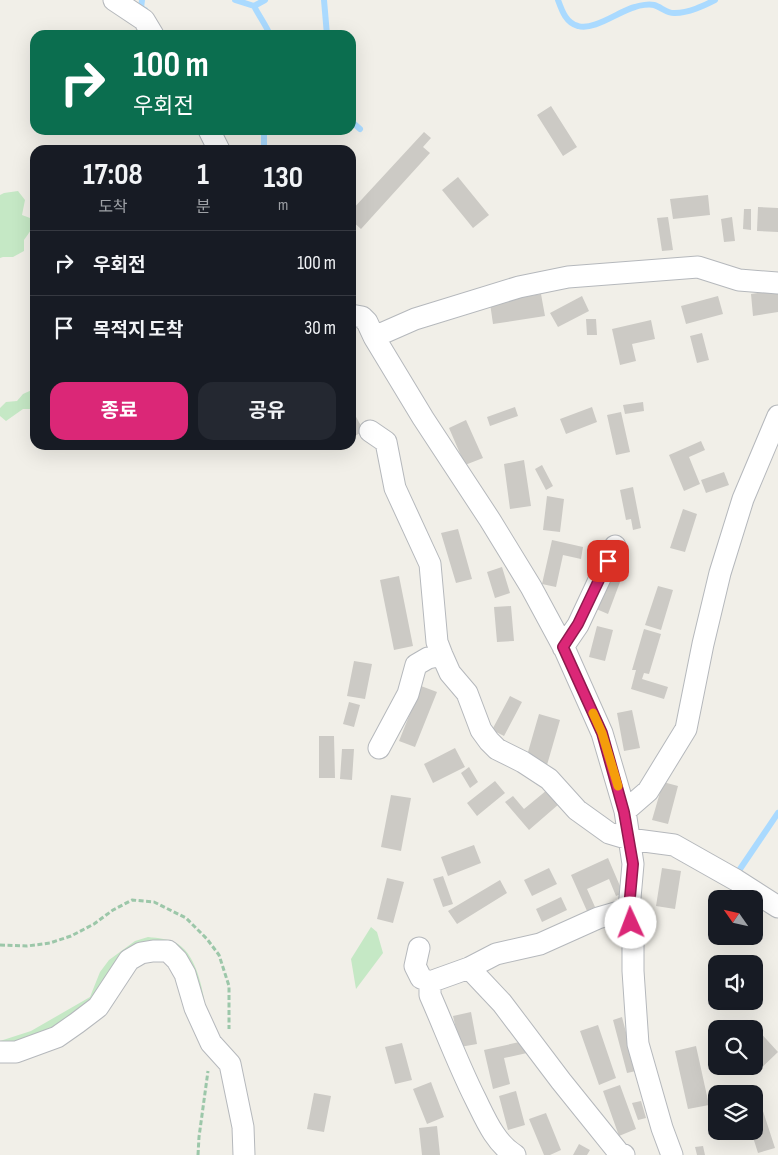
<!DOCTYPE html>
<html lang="ko">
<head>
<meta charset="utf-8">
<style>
  :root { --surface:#171b24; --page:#242831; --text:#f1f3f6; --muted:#9ea1a6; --line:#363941; --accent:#db2777 }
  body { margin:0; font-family:"Sofia Sans Condensed","Noto Sans KR",sans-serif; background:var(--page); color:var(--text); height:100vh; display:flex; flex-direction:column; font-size:19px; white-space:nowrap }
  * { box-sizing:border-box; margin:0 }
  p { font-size:16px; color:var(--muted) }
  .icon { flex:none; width:28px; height:28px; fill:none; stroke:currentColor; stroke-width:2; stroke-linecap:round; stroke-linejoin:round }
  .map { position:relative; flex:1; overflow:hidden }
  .drawer { position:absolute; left:30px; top:145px; width:326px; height:305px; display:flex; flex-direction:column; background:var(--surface); border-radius:15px; box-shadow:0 5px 20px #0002 }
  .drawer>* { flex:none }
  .guide { position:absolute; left:30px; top:30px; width:326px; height:105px; border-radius:15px; box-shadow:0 5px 20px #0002; background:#0b6e4f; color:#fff; overflow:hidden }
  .needle { width:32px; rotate:304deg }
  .tools { position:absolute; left:708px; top:890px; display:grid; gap:10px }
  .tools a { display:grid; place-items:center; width:55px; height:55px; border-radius:10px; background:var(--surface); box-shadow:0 5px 20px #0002; font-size:25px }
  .pin { position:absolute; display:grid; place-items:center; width:42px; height:42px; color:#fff; margin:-21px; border-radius:10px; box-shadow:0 2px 8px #0006 }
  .me { position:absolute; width:55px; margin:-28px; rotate:358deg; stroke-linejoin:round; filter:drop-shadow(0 0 4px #0008) }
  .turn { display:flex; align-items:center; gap:18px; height:105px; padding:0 20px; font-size:22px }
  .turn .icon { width:65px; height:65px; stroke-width:2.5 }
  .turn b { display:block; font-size:35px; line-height:42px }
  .eta { display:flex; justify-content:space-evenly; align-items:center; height:85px; text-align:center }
  .eta b { font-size:30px; font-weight:700; line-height:35px }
  .cta { display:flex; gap:10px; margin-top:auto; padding:10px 20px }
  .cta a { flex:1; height:58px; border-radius:15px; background:var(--accent); color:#fff; font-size:20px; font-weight:700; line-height:58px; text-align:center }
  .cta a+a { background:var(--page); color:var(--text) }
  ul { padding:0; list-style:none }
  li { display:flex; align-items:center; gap:15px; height:65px; padding:0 20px; border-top:1px solid var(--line) }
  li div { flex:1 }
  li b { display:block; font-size:19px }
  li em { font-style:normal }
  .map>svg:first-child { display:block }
</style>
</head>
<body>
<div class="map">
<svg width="778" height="1155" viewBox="0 0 778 1155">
  <rect width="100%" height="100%" fill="#f1efe8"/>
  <path fill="#c5e8c5" d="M18 191 25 200 22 215 30 218 31 230 24 240V251L13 257H3L0 258V195L4 193Z
    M34 389H35V409H23L6 421 0 416V408L6 402 17 401 23 394Z
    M371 927 377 932 383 953 356 989 351 959Z
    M148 937C158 938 169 939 178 944 200 958 205 1002 208 1026L161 945 57 1032 0 1045V1041L31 1031 90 997 100 972 109 960 135 941Z"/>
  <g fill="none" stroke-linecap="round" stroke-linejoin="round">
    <path stroke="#aadaff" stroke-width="6" d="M142 0 141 8 145 10
      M235 0 254 6 265 0
      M324 0 327 35
      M558 0C562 11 566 23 578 26 594 31 619 11 635 7 640 5 649 4 654 5 661 7 668 14 675 13 689 13 703 6 715 0
      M254 6C259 16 266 25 270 35
      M351 121 360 129
      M264 150V130
      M738 872 778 813"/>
  </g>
  <path fill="#cccac5" d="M551 106 577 147 563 156 537 115Z
    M424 132 431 138 423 147 430 153 361 229 351 220V211Z
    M458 177 489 215 473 228 442 190Z
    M708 195 710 215 673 219 670 199Z
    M758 207 778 208V232L757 231Z
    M744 209H751V230L743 229Z
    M668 217 673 250 662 251 657 218Z
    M732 217 735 241 724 242 721 219Z
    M778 290V312L753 316 751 294Z
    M541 294 545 316 493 324 490 303Z
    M582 296 589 311 558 327 550 313Z
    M718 296 723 314 686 324 681 306Z
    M586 319H596L597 335H587Z
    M651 320 655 339 632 344 636 361 620 365 612 329Z
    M702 333 709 360 697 363 690 336Z
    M643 402 644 411 625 414 623 405Z
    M515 407 518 416 490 426 487 417Z
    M592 407 597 422 566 434 560 419Z
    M351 408 364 431 351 438Z
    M621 412 630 452 616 455 607 415Z
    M466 420 483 458 465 465 449 428Z
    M701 441 705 450 689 457 700 484 684 491 669 455Z
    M524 460 531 506 510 509 504 464Z
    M542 465 553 486 546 490 535 469Z
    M724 472 729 485 706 493 701 480Z
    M633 487 641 528 633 530 631 519 626 520 620 490Z
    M547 496 564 499 560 532 543 530Z
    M683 509 697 514 685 552 670 548Z
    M458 529 472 579 456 583 441 533Z
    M552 540 583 547 581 559 563 555 556 587 542 584Z
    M502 567 510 593 495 598 487 572Z
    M608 569 623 574 608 614 594 608Z
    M399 576 413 646 394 650 380 580Z
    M658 586 673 590 661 630 645 625Z
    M511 606 514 641 497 642 494 607Z
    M597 626 613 630 605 661 589 657Z
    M644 629 661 634 649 674 644 673 642 679 668 687 664 699 631 689 636 670H632Z
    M354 661 372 664 365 699 347 696Z
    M421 686 437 692 415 747 399 741Z
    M510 696 522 702 504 736 492 730Z
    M349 702 360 705 354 727 343 724Z
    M632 710 640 748 624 751 617 713Z
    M539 714 560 720 547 765 526 759Z
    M319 736H334L335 778H319Z
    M455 748 465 767 433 783 424 764Z
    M342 749H354L352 780 340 779Z
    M469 767 478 782 470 788 461 773Z
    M495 781 505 793 477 816 467 803Z
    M663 782 678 786 668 824 652 820Z
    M547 790 559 804 529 830 505 802 513 796 524 809Z
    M391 795 411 798 401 851 381 847Z
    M474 845 481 863 448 876 441 857Z
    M608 858 623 893 616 896 609 879 587 889 595 907 587 911 571 875Z
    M549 868 557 884 532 896 524 880Z
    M662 868 681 871 675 909 656 906Z
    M443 876 453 904 443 907 433 879Z
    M387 878 404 882 393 923 377 919Z
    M500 880 507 893 457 924 448 911Z
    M561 897 567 910 542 922 536 909Z
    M471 1012 477 1044 460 1047 453 1016Z
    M622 1017 636 1071 627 1073 613 1020Z
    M598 1025 616 1078 599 1085 580 1031Z
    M757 1029 778 1052 758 1071 754 1066V1032Z
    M524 1041 527 1053 504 1058 510 1084 493 1089 484 1050Z
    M402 1043 412 1080 395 1084 385 1047Z
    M696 1046 709 1105 688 1109 675 1051Z
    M431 1082 444 1117 427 1124 413 1089Z
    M620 1085 636 1129 619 1136 603 1091Z
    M516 1091 525 1125 508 1130 499 1096Z
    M314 1093 331 1096 324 1132 307 1129Z
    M641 1101 646 1118 638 1120 632 1103Z
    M762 1108 775 1148 758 1153 751 1131H754V1111Z
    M546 1113 561 1150 550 1155H544L529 1119Z
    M437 1126 440 1155H422L419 1128Z
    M579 1144 590 1150 587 1155H573Z
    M703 1146 705 1155H697L695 1147Z"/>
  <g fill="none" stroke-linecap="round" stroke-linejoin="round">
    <g stroke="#b5b8bc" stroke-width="23">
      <path id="street" d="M114 0 144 20 153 35
        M209 130 219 150
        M351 315 362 317 367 322 374 337 423 418 490 520 531 587 565 650 602 733 625 811 633 864 629 909 633 938V971L638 1044 662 1128 672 1155
        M374 337 415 319 519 287 568 277 698 267 739 280 778 283
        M370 431 386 442 395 488 430 564 437 642 442 655 450 673 467 693 481 730 489 741 497 749 523 762 549 779 577 810 609 833 629 839 674 845 736 880 778 907
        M563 647 578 625 615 546
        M379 748 408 694 416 665 428 658 442 655
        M625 811 648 791 686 729 703 644 720 573 743 499 778 416
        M419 948 415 966 421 978 430 982 469 968 496 954 540 944 598 918 629 909
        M469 968 502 1003 561 1081 619 1153 624 1155
        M430 982V995C445 1029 458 1064 475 1098 485 1118 495 1143 515 1155
        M0 1052H16L57 1037 77 1023 98 1007 129 960 141 953 153 951H168L177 960 185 974 195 1008 211 1043 230 1064 243 1127 244 1155"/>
    </g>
    <path stroke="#9cc7a9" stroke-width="3" stroke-dasharray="5 2.5" stroke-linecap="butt" d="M0 945 27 946 50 943 71 936 94 924 113 910 132 900 154 902 186 918 207 939 219 955 229 986V1029
      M198 1155 199 1137 208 1071"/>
    <use href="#street" stroke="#fff" stroke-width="21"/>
  </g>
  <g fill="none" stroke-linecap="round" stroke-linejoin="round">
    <g stroke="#8e194d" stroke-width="12">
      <path id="route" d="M608 561 578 624 563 647 602 733 624 812 633 864 629 908 631 923"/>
    </g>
    <use href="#route" stroke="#db2777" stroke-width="9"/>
    <path stroke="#f59e0b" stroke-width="9" d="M593 713 602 733 618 786"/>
  </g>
</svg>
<div class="tools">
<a><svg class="needle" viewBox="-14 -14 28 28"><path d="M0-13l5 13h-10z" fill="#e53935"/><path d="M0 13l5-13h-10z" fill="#9ea1a6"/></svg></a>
<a><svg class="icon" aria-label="sound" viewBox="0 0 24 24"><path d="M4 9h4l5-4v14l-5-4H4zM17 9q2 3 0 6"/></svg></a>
<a><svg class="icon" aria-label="search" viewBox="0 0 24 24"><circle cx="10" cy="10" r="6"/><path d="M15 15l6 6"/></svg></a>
<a><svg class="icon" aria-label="layers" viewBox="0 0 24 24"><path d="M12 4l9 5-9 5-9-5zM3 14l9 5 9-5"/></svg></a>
</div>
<div class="pin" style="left:608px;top:561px;background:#d93025"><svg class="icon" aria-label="arrive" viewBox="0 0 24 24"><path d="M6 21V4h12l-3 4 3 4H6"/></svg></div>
<svg class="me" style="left:631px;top:923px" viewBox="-20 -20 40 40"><circle r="19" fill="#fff"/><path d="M0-13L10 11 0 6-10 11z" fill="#db2777"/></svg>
<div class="guide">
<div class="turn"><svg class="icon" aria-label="right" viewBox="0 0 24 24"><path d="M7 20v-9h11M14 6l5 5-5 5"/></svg><div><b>100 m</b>우회전</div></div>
</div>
<section class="drawer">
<div class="eta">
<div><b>17:08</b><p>도착</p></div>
<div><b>1</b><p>분</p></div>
<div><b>130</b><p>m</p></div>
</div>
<ul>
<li><svg class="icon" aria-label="right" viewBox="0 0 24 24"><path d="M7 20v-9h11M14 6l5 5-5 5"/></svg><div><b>우회전</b></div><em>100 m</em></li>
<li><svg class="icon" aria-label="arrive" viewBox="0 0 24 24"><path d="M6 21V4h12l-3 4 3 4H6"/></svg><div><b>목적지 도착</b></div><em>30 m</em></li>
</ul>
<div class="cta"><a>종료</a><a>공유</a></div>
</section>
</div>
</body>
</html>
